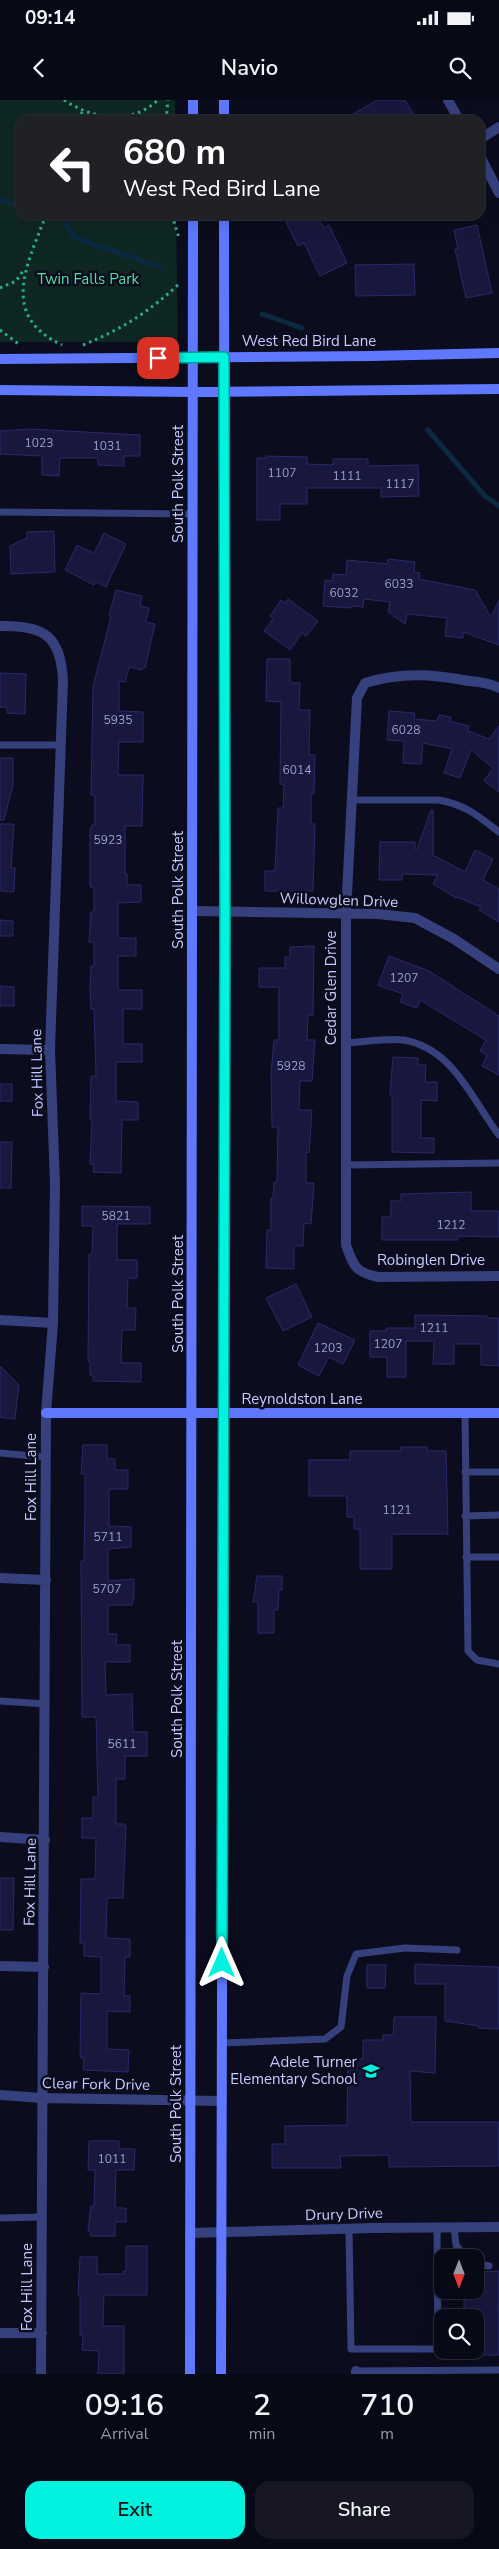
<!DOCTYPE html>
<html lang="en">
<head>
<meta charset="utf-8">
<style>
  :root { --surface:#080916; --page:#161723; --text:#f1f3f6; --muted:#989aa1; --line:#292a35; --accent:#00f3de }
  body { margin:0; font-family:"Nunito Sans",sans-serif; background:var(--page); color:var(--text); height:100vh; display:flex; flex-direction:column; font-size:19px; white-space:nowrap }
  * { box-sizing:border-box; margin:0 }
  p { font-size:16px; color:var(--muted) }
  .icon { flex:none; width:28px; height:28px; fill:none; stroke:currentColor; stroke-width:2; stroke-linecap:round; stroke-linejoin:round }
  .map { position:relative; height:2274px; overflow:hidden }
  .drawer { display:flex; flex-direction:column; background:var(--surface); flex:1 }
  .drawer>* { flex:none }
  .guide { position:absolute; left:15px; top:15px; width:470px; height:105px; border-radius:15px; box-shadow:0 5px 20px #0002,0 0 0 1px var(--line); background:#202124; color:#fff; overflow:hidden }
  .needle { width:32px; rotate:180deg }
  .buttons { position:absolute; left:434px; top:2149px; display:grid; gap:10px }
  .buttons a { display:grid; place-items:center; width:50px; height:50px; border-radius:10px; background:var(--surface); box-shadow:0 5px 20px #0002,0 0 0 1px var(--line); font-size:25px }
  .pin { position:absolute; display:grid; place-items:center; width:42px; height:42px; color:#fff; margin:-21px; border-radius:10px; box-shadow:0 2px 8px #0006 }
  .me { position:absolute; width:55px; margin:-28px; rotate:0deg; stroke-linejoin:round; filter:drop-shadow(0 0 4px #0008) }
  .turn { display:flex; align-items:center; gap:18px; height:105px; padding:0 25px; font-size:22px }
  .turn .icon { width:65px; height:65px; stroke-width:2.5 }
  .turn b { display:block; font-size:35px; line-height:42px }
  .eta { display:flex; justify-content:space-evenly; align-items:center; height:85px; text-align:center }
  .eta b { font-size:30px; font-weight:600; line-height:35px }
  .primary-button { display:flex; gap:10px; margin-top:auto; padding:10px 25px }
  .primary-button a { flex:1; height:58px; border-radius:15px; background:var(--accent); color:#111; font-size:20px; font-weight:600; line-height:58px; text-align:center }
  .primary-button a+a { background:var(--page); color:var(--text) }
  .status { display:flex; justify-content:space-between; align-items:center; height:35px; padding:0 25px; background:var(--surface); direction:ltr }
  .status svg { height:14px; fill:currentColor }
  header { display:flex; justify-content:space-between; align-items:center; height:65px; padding:0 25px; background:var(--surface); font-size:22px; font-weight:600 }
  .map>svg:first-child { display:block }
</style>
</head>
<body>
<div class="status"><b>09:14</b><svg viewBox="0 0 49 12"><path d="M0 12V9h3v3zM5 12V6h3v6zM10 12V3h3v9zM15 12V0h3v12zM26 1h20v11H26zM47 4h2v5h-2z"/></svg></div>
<header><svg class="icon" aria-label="back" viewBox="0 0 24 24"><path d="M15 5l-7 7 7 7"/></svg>Navio<svg class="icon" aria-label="search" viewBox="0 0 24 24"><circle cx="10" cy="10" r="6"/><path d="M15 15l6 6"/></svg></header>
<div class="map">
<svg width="499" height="2274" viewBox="0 0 499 2274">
  <rect width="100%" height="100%" fill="#0b0c1d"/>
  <path fill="#0f2722" d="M0 0H175V20H20V115H176L178 242H0Z"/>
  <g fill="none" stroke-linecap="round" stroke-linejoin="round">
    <path stroke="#0b2a41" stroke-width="5" d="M0 100 20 106
      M50 115 62 119 75 138 160 167
      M262 214 302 228
      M428 330 484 395 499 406"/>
  </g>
  <path fill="#18183e" stroke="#2a296a" d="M377 0H405L417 20H343Z
    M286 115H316L324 128 329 125 347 163 320 176 304 143 298 146 286 122 289 121Z
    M477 125 492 193 466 198 455 149H458L454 130Z
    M414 164 415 195 356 196 355 165Z
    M30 329 140 335V356H124V366L98 365V358H60L59 376 42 375V356L0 354V331Z
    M266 356 307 357V364L333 365V359H368V366L418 365 419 396 381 397V388H307V404H280V420H257V358H266Z
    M54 431 55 472 11 474 10 446 27 438V432Z
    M104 433 126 444 106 487 96 482 94 485 65 470 77 445 94 453Z
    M388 459 415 462 414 472 420 473 419 479 475 490 491 517 499 500V545L463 532V538L445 536 447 518 407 514 405 524 388 512 390 502 364 499 363 507 351 506V508L323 506 325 480 332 481 333 474 346 475 347 460 387 464Z
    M116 490 142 496 140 506 149 508 146 522 155 524 145 568 143 567 142 570 129 567 125 582 119 581V611L143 612V642H119L118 675H143L142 726H125V774H127V785H141V802L118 803V838H136V856H118V890H142V909H123V944H142V962H116V1001L138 1002V1020H122L121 1073 93 1072 94 1064H90L92 1019H90L91 976H96L94 909H91L90 889 91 866H94V842H89L91 812H94V787H90V729L92 725H95V696L91 695 93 586 111 517 109 516Z
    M288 499 318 521 306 536 302 533 290 550 264 531 273 519 270 516 281 500 285 503Z
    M267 559H290V581L292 583H300L299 610H310L309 655H315L314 694H311V724H315L313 791H265V771H275L278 708H283L284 685 280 684 281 602 266 601Z
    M0 573 26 574 25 614 7 613V607H0Z
    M389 611 415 613 414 619 437 621 439 615 451 617 450 621 469 626 468 631 489 639 499 626V692L484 681 493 668 471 650 460 678 444 673 452 649 423 643 421 664 403 663 404 641 387 640Z
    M0 658H13V685L4 720H0Z
    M431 710H433V755L465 772 475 750 493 759 483 780 499 789V822L479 810 481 807 457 797 456 798 433 784 438 775 402 774V780H379L380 742H415V749H417Z
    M0 724H14L11 768H15L14 792 0 791Z
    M0 820 13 821V836H0Z
    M314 846 313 915H308L307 940H315L312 981H300L299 1010H312L309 1053 306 1052V1083H314L311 1124 304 1123 303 1146H294V1169L266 1168 267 1130H271V1098H273L274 1082H277L278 1027H272L271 974 274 940H279V887H259V868H285V857H290V847Z
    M389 856 429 871 499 916V975L482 966 487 955 480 951 486 940 420 900 417 908 400 902 403 894 378 885Z
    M0 886 14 887V906H0Z
    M393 957 418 958V965H426L425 982H437V1001L421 1000V1038H434V1053L392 1052V995L390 994Z
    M0 984H12V1001H0Z
    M0 1042H12L11 1088H0Z
    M471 1092V1111H499V1137L458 1136V1140H382V1117H391V1101H401V1094Z
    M82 1106 150 1107V1124H117V1160H137V1178H128L127 1208H136L135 1230H122L121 1263H141V1282L93 1281V1275H90V1261H88L89 1154H92L93 1126H82Z
    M296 1184 312 1217 283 1231 266 1198Z
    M415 1215 487 1216V1218H499V1266L481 1265V1244H454V1264H433L434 1241H406V1277H387V1257H370V1231H386V1228H415Z
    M318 1223 355 1240 343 1264 329 1257 319 1276 298 1265Z
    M0 1266 19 1285 15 1319 0 1317Z
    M83 1345H107V1359H115V1370H128V1389H109V1426L131 1427V1447L108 1449V1481L134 1479V1497L132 1505H108V1534H117L116 1545H130V1562H105L106 1595 132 1594 133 1632H147V1656H125V1679H116V1724H125L126 1727 123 1798H107L106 1838 130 1839V1857H125L124 1896H130V1912L107 1911V1949L129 1950 128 1972 83 1970 84 1958H81L80 1953 81 1893 101 1894V1857L84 1856V1843H80L81 1779H95L96 1738H82V1718H93V1697H98L96 1617H82L81 1461H84L85 1404V1374H81Z
    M401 1347H427V1351H446L448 1434H392V1469H360V1429H354V1417H347V1396H309V1360H350V1351H401Z
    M257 1476H282V1490H279L278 1510H274V1533H258V1502H253Z
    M0 1778H14L13 1830H0Z
    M415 1864 499 1867V1929L479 1928V1926L445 1921V1884H415Z
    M367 1865H386L385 1888H367Z
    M394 1917H436L435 1973 410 1971 411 2022H499V2066L389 2067V2055L340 2056 341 2068H272V2044H285V2026L347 2025 348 1959H363V1940H383V1935H393Z
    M89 2041H119V2049H135L134 2070H116L115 2106 117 2108H126V2122H115V2136H91V2131H88L91 2106H94L95 2070H88Z
    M126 2146H147V2195H104L103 2226H124V2274H98L99 2251 82 2250 83 2235H80V2195H78L80 2157H97V2174H123V2171H126Z
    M499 2171V2255H482V2248H475V2218L464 2215V2199H470V2190H475V2172Z"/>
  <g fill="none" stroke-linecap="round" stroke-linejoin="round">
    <path stroke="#2cae8e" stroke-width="3" stroke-dasharray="2.5 4" stroke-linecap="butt" d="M64 0C93 19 130 26 158 0
      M79 20 82 12
      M166 20 168 0
      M46 115C26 167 0 216 62 245
      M172 115 179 138
      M0 188 16 181 23 171
      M0 230 20 245
      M83 245C122 229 149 212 180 183"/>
    <path stroke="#36407c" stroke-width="7" d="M0 412 192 414
      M0 645H61
      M352 700H439C466 705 478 716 499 732
      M346 943C364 942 386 938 404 940 454 949 472 1000 499 1035
      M346 1065 499 1063
      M465 1313 468 1551 477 1560 499 1564
      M0 1353 45 1357
      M465 1372H499
      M465 1416 499 1415
      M466 1457H499
      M0 1601 46 1604
      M221 1943 325 1939 341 1927 347 1876 356 1854 405 1848 457 1850
      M0 2118 42 2117
      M454 2127 456 2145 466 2158
      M349 2129 351 2249H438L437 2127
      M475 2163 489 2166
      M356 2271 499 2270"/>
    <path stroke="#36407c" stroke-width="10" d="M448 0 459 20
      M480 39 499 27
      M480 56 499 93
      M0 526C43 525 61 535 63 581L50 950 55 1084 53 1223 46 1313 41 2274
      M499 588C490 583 479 582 469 581 433 574 400 572 365 583L357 598 346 814V1145C354 1167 355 1172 378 1177L499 1176
      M194 811 378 814 415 818 454 839 499 869
      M0 949 50 950
      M0 1220 53 1223
      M0 1478 46 1480
      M0 1737 45 1740
      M0 1866 44 1867
      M0 1995 42 1998 221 2001
      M190 2133 373 2128 499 2127
      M0 2233H42
      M356 2271V2274"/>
    <path stroke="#5f78ff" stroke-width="10" d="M193 0V20
      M224 0V20
      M0 259 371 256 499 253
      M0 290 193 292 499 289
      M46 1313H499
      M190 2274 193 115
      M221 2274 225 811 224 115"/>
  </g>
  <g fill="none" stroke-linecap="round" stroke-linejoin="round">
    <g stroke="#009e90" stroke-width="12">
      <path id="route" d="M158 258 224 257 225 830 222 1863"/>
    </g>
    <use href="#route" stroke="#00f3de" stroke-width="9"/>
  </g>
  <defs>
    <g id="school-bare" transform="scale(1.35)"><path d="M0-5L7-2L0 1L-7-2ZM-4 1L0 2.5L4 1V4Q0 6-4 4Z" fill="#00f3de" stroke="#0b0c1d" stroke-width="2.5" paint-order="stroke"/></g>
  </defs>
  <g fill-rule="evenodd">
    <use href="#school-bare" x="371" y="1971"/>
  </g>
  <g text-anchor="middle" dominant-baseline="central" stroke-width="5" stroke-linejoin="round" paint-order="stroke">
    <g font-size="12" fill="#9c9ecf">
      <text x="39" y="343">1023</text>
      <text x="107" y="346">1031</text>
      <text x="282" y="373">1107</text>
      <text x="347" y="376">1111</text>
      <text x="400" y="384">1117</text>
      <text x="399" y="484">6033</text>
      <text x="344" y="493">6032</text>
      <text x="118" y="620">5935</text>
      <text x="406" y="630">6028</text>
      <text x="297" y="670">6014</text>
      <text x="108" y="740">5923</text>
      <text x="404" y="878">1207</text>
      <text x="291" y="966">5928</text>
      <text x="116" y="1116">5821</text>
      <text x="451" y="1125">1212</text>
      <text x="434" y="1228">1211</text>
      <text x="388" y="1244">1207</text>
      <text x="328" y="1248">1203</text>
      <text x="397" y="1410">1121</text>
      <text x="108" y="1437">5711</text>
      <text x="107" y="1489">5707</text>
      <text x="122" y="1644">5611</text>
      <text x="112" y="2059">1011</text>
    </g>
    <g font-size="15" fill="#54dea2" stroke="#0b0c1d">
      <text x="88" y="179">Twin Falls Park</text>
    </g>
    <g font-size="15" fill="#c8cbff" stroke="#0b0c1d">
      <text x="309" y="241">West Red Bird Lane</text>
      <text transform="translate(178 384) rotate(-90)">South Polk Street</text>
      <text transform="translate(178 790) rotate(-90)">South Polk Street</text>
      <text transform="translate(339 800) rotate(2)">Willowglen Drive</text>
      <text transform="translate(331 888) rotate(-90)">Cedar Glen Drive</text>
      <text transform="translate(37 973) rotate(-91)">Fox Hill Lane</text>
      <text x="431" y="1160">Robinglen Drive</text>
      <text transform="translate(178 1194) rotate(-90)">South Polk Street</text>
      <text x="302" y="1299">Reynoldston Lane</text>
      <text transform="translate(31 1377) rotate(-90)">Fox Hill Lane</text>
      <text transform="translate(177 1599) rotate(-90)">South Polk Street</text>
      <text transform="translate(30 1782) rotate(-89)">Fox Hill Lane</text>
      <text transform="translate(96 1984) rotate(1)">Clear Fork Drive</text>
      <text transform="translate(176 2004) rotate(-90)">South Polk Street</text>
      <text transform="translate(344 2114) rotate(-2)">Drury Drive</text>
      <text transform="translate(27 2187) rotate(-90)">Fox Hill Lane</text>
    </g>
    <g font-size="15" fill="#c8cbff" stroke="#0b0c1d" text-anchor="end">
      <text x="357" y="1962">Adele Turner<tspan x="357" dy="17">Elementary School</tspan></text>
    </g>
  </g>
</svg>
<div class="buttons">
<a><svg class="needle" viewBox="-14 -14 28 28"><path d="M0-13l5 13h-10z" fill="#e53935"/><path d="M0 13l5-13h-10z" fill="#989aa1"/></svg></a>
<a><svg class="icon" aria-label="search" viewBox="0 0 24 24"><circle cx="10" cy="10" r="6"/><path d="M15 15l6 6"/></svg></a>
</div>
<div class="pin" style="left:158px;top:258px;background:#d93025"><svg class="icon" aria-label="arrive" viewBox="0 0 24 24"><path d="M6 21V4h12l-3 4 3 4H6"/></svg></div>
<svg class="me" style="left:222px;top:1863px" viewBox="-20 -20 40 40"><path d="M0-17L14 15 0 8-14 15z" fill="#00f3de" stroke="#fff" stroke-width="4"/></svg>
<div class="guide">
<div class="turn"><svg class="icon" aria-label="left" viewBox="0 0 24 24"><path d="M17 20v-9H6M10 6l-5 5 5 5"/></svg><div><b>680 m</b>West Red Bird Lane</div></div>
</div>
</div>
<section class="drawer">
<div class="eta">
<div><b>09:16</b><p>Arrival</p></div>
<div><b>2</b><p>min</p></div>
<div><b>710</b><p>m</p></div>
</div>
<div class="primary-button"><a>Exit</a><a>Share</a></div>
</section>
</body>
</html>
